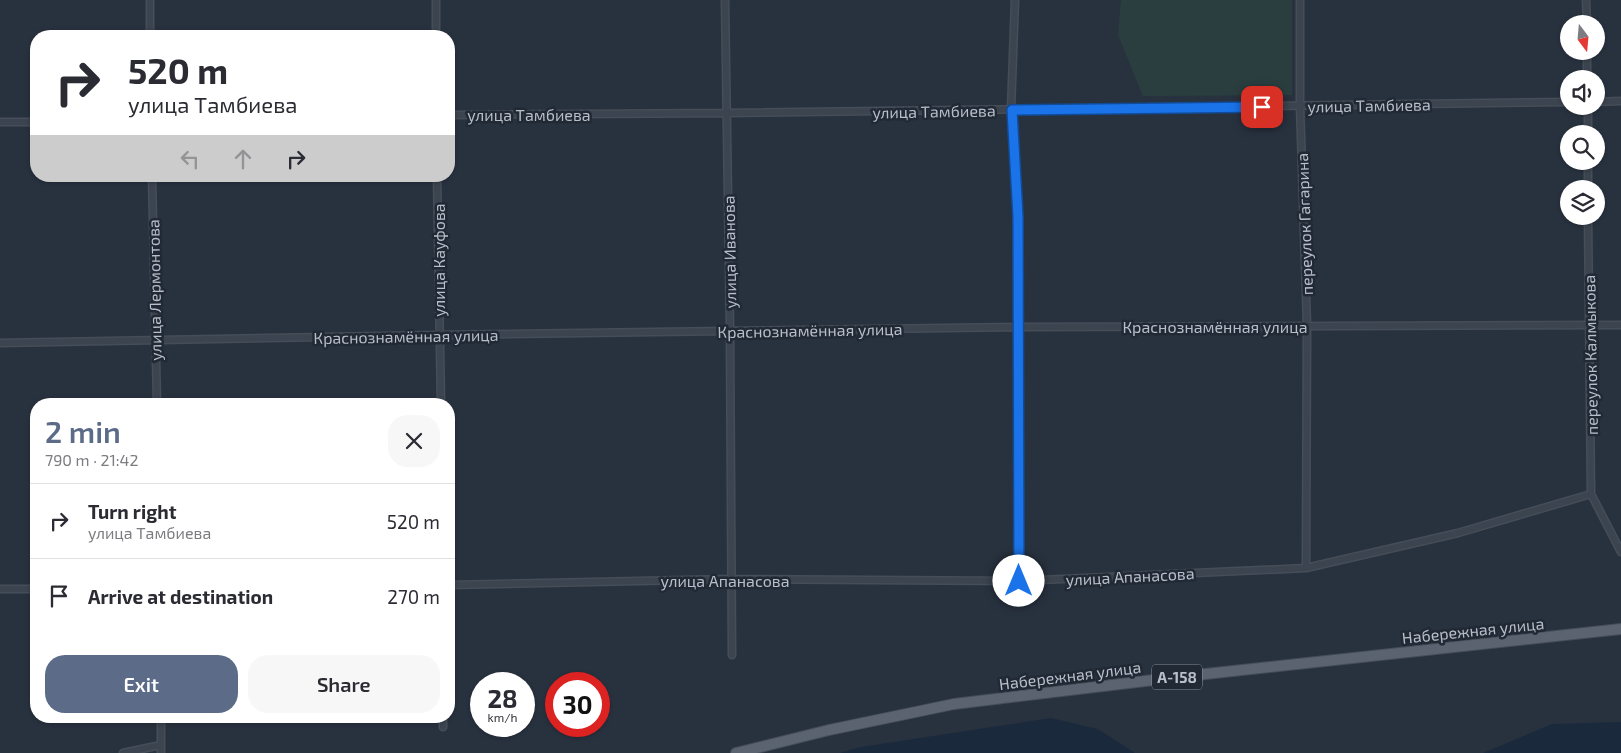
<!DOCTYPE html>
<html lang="en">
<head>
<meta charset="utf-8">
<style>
  :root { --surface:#fff; --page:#f7f7f7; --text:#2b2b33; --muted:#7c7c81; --line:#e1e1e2; --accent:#5b6b88 }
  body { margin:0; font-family:"Exo 2",sans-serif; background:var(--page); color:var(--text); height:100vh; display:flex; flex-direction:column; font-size:19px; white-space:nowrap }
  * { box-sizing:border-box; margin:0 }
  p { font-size:16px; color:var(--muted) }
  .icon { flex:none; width:28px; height:28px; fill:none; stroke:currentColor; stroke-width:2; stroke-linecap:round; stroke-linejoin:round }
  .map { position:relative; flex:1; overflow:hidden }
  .details { position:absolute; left:30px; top:398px; width:425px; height:325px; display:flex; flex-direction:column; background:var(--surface); border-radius:20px; box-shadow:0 1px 4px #0004 }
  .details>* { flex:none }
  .top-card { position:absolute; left:30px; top:30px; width:425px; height:152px; border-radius:20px; box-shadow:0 1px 4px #0004; background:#fff; color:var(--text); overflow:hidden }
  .needle { width:32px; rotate:164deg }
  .buttons { position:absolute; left:1560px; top:15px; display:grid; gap:10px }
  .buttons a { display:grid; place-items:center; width:45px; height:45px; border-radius:50%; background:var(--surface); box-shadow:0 1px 4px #0004; font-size:25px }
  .speed { position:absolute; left:470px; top:672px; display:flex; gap:10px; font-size:25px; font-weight:700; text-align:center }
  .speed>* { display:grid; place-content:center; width:65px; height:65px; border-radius:50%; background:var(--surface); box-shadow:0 1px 4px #0004; line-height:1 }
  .speed small { font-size:12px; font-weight:400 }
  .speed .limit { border:8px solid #d22; background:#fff; color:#111 }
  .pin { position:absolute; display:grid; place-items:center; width:42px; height:42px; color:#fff; margin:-21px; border-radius:10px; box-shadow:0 2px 8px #0006 }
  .me { position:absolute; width:55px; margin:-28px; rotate:0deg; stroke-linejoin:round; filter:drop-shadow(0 0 4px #0008) }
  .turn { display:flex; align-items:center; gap:18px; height:105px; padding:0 15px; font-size:22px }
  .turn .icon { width:65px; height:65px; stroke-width:2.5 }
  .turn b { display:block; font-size:35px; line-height:42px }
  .lanes { display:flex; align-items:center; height:48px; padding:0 15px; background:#0003; justify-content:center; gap:25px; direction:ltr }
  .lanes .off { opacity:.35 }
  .round { display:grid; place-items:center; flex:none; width:52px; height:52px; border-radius:20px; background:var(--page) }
  .head { display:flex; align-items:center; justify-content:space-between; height:85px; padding:0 15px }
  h1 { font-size:30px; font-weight:600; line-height:38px; color:var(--accent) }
  .cta { display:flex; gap:10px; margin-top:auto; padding:10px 15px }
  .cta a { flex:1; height:58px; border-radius:20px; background:var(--accent); color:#fff; font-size:20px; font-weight:600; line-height:58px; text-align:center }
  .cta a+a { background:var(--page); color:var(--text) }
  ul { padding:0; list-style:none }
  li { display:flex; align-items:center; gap:15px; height:75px; padding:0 15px; border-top:1px solid var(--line) }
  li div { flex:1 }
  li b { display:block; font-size:19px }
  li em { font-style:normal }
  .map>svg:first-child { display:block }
</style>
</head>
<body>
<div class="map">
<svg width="1621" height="753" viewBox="0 0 1621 753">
  <rect width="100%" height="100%" fill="#28323f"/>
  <path fill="#2a3e40" d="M1121 0H1292V95L1143 96 1118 35Z"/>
  <path fill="#1b293d" d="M1051 718 1098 729 1135 753H840L861 747Z
    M1621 722V753H1483L1552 724Z"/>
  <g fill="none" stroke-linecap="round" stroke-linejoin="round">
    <g stroke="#454d58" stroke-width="9">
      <path id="street" d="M150 0V36
        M436 0V36
        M725 0 730 331 732 655
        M1015 0 1011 110 1018 217 1019 581
        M1300 0V106L1307 325 1306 568
        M1586 0 1587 24
        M1587 51V79
        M1596 102 1621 101
        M1588 106V134
        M449 115 726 113 1569 102
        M0 122H36
        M1588 161V189
        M152 176 157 404
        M437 176 441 404
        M1588 216 1591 494 1621 552
        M0 343 438 335 1020 327 1621 325
        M449 585 732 579 1019 581 1306 568 1458 533 1591 494
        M0 589H36
        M161 716V753
        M443 727V716
        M123 753 161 745"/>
    </g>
    <g stroke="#454d58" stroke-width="12">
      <path id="primary" d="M736 753 829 730 954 704 1187 676 1621 629"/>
    </g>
    <use href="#street" stroke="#3c444f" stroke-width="6"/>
    <use href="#primary" stroke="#5a636f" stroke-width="10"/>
  </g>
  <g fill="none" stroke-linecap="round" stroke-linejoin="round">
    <g stroke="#114b97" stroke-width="12">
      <path id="route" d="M1019 581 1018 217 1012 110 1262 107"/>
    </g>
    <use href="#route" stroke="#1a73e8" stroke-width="9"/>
  </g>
  <g text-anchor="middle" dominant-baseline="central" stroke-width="5" stroke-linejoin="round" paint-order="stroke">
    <rect fill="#212935" stroke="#8b929d" stroke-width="1" x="1152" y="664.5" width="50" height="25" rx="4"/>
    <g font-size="15" font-weight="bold" fill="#b8bfca">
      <text x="1177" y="677">А-158</text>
    </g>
    <g font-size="16" fill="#b8bfca" stroke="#212935">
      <text transform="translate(1369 105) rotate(-1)">улица Тамбиева</text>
      <text transform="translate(934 111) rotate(-1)">улица Тамбиева</text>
      <text x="529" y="114">улица Тамбиева</text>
      <text transform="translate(1304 224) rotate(-92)">переулок Гагарина</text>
      <text transform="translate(729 252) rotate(-91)">улица Иванова</text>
      <text transform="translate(438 260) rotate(-90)">улица Кауфова</text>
      <text transform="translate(154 290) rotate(-91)">улица Лермонтова</text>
      <text x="1215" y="326">Краснознамённая улица</text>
      <text transform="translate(810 330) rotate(-1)">Краснознамённая улица</text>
      <text transform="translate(406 336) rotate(-1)">Краснознамённая улица</text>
      <text transform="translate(1590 355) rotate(-91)">переулок Калмыкова</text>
      <text transform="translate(1130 576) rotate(-3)">улица Апанасова</text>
      <text x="725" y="580">улица Апанасова</text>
      <text transform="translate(1473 630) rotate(-6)">Набережная улица</text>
      <text transform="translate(1070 675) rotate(-7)">Набережная улица</text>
    </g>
  </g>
</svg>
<div class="buttons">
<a><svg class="needle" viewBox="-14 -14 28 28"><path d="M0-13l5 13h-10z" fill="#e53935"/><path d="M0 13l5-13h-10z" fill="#7c7c81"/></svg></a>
<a><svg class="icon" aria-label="sound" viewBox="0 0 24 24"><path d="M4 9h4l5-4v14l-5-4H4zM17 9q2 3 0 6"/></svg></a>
<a><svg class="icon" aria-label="search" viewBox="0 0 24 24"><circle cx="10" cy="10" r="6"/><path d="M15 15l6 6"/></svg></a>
<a><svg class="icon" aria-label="layers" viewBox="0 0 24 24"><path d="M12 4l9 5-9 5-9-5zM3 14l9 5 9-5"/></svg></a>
</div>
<div class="speed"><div>28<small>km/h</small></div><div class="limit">30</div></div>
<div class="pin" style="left:1262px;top:107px;background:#d93025"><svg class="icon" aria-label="arrive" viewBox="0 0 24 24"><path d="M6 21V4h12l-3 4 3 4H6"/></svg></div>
<svg class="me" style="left:1019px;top:581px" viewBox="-20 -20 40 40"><circle r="19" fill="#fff"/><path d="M0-13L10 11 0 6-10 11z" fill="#1a73e8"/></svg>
<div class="top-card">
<div class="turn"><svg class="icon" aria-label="right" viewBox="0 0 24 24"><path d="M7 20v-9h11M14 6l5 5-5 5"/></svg><div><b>520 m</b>улица Тамбиева</div></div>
<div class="lanes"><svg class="icon off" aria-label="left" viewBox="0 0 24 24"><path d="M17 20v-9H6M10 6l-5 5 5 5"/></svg><svg class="icon off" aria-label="ahead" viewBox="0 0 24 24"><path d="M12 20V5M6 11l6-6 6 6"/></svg><svg class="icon" aria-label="right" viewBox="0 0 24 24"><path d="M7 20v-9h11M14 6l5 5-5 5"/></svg></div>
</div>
<section class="details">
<div class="head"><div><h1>2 min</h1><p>790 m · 21:42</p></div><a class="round"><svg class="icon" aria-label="close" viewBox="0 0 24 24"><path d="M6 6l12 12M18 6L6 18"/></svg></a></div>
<ul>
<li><svg class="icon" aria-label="right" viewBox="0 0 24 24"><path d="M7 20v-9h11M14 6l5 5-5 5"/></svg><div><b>Turn right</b><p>улица Тамбиева</p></div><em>520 m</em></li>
<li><svg class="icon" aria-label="arrive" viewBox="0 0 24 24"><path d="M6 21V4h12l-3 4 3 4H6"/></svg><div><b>Arrive at destination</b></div><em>270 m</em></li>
</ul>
<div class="cta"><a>Exit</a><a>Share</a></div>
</section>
</div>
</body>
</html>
